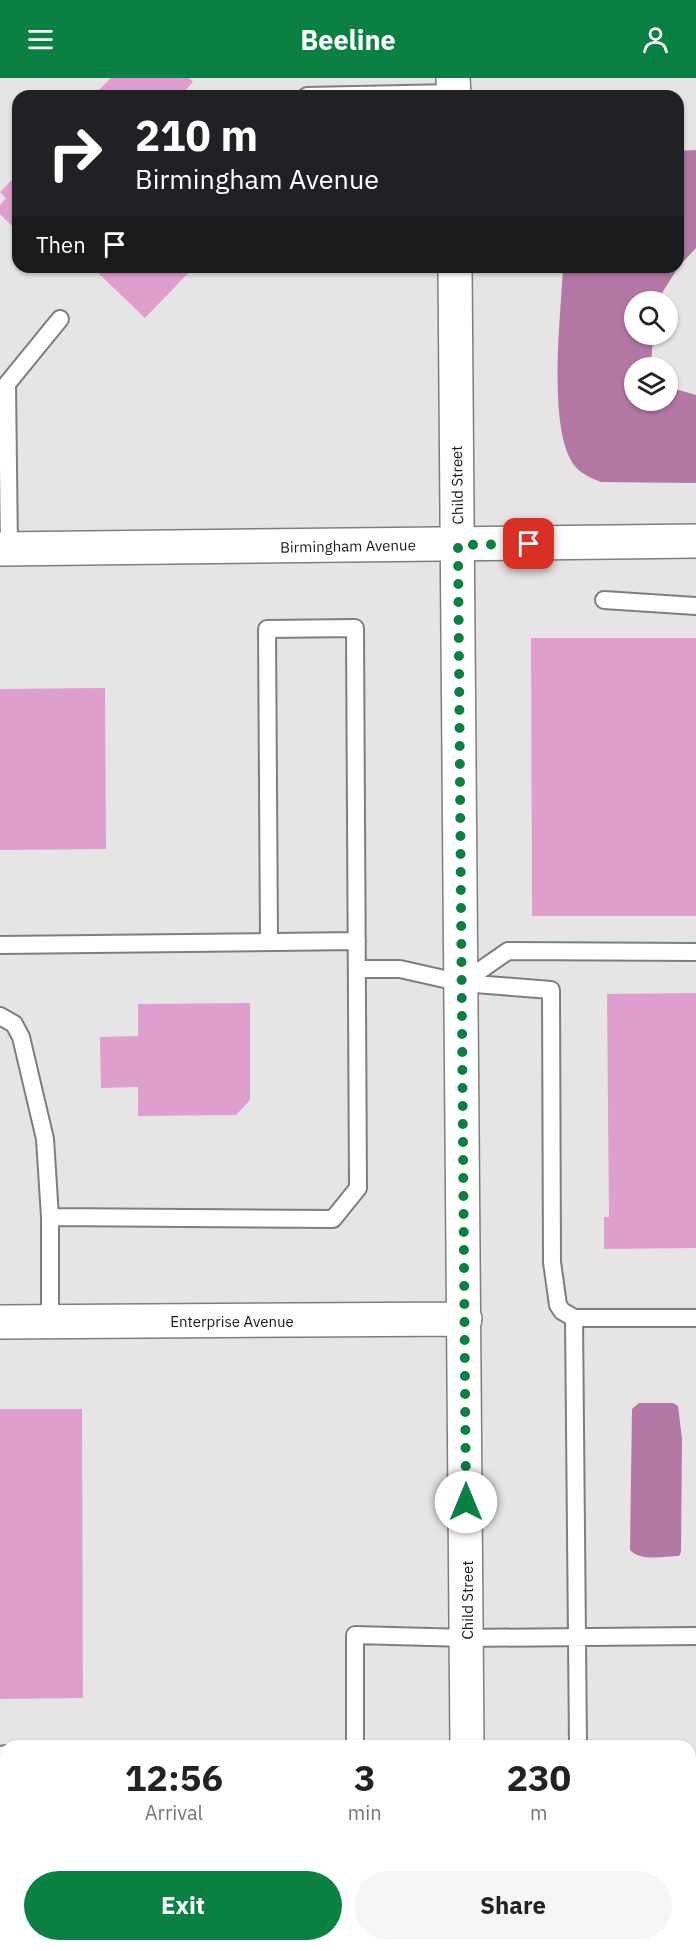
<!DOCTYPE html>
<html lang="en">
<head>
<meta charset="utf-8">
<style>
  :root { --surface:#fff; --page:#f6f6f6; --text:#222; --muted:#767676; --accent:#0b8043 }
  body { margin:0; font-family:"IBM Plex Sans",sans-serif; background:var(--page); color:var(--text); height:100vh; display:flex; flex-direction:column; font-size:22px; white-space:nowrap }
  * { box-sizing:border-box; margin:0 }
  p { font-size:20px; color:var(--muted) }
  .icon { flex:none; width:33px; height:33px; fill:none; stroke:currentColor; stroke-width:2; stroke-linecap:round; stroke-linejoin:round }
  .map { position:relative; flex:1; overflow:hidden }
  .sheet { position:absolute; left:0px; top:1662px; width:696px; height:212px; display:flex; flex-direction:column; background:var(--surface); border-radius:18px 18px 0 0; box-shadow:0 2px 4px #0004 }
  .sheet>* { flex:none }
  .top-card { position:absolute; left:12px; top:12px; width:672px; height:183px; border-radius:18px; box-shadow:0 2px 4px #0004; background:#202124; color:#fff; overflow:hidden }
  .fabs { position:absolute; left:624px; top:213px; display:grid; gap:12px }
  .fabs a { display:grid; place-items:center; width:54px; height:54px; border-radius:50%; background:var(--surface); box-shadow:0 2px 4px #0004; font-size:30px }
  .pin { position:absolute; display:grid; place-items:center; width:51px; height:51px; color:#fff; margin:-26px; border-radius:12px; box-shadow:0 3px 9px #0006 }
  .me { position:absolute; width:66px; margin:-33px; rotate:0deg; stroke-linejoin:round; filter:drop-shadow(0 0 4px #0008) }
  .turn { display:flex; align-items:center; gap:21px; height:126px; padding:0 24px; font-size:27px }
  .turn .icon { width:78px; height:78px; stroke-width:2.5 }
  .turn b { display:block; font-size:42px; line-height:51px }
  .then { display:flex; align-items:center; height:57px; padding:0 24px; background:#0003; gap:12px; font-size:22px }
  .eta { display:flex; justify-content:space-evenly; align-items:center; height:102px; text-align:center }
  .eta b { font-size:36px; font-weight:700; line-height:42px }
  .cta { display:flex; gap:12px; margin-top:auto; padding:12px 24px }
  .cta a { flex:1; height:69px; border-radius:36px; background:var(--accent); color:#fff; font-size:24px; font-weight:700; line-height:69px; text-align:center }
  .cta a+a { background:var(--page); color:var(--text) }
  header { display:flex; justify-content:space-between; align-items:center; height:78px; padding:0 24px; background:var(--accent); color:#fff; font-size:27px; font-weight:700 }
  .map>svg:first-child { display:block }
</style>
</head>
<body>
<header><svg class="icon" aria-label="menu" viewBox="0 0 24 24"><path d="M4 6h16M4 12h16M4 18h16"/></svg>Beeline<svg class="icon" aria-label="person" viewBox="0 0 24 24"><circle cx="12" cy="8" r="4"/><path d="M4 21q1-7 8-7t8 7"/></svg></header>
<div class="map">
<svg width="696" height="1873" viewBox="0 0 696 1873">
  <rect width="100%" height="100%" fill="#e7e4e6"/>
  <path fill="#b377a4" d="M696 72V170L679 188 657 223 634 224V256L653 257 651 289 634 290V322H668V309L696 317V405L601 404C591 400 581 396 574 387 547 350 561 236 563 189H678V73Z
    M639 1325H673L678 1328 682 1361 681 1474 679 1478C664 1478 641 1484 630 1472L632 1331Z"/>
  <path fill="#de9fce" d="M111 0H189L193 4 180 18H93Z
    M18 96V154L0 136V127L6 120 0 114Z
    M92 189H194L145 240Z
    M531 560H696V838H532Z
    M105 610 106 771 0 772V611Z
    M696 915V1170L604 1171V1139H609L607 916Z
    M250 925V1022L236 1037 138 1038V1009L101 1010 100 959 138 958V926Z
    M0 1331H82L83 1620 0 1621Z"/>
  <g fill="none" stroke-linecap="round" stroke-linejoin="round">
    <g stroke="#807d7f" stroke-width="20">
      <path id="lane" d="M307 18 454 15
        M9 471 7 306 60 241
        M604 522 696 528
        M0 867 357 863
        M358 891H400L462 905 551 912 552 1184 558 1227 562 1233 574 1240H696
        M462 905 508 873 696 874
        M0 938 14 946 21 959 45 1061 50 1139
        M574 1240 578 1668
        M50 1244V1139L333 1141 358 1110 355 550 267 551 269 863
        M355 1668V1557L467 1560 696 1558
        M0 1677 6 1676
        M690 1803H696
        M690 1857H696
        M11 1868V1873
        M359 1868V1873"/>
    </g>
    <g stroke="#807d7f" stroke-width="36">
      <path id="street" d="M453 0 454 18
        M455 189 467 1668
        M0 1244 465 1241
        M466 1868V1873"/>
    </g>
    <g stroke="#807d7f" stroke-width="36">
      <path id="secondary" d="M0 471 696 463"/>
    </g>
    <use href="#lane" stroke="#fff" stroke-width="16"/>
    <use href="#street" stroke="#fff" stroke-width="33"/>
    <use href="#secondary" stroke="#fff" stroke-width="33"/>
  </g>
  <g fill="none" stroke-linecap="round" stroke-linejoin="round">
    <path stroke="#0b8043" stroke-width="10" stroke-dasharray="0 18" d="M466 1424 458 467 529 466"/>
  </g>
  <g text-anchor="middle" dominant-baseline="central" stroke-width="4.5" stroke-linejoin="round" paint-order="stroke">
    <g font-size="15" fill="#1a191a" stroke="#fff">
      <text transform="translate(457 407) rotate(-91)">Child Street</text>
      <text transform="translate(348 468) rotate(-1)">Birmingham Avenue</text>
      <text x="232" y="1243">Enterprise Avenue</text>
      <text transform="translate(467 1522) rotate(-90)">Child Street</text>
    </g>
  </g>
</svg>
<div class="fabs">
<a><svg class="icon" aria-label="search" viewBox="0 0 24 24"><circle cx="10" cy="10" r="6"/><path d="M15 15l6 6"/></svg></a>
<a><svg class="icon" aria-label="layers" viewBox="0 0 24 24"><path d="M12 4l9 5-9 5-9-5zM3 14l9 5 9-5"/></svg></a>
</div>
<div class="pin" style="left:529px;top:466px;background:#d93025"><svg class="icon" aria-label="arrive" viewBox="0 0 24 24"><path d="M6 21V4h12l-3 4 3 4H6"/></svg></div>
<svg class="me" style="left:466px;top:1424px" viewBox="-20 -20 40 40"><circle r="19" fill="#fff"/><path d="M0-13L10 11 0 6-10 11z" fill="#0b8043"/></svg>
<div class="top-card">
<div class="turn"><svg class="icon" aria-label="right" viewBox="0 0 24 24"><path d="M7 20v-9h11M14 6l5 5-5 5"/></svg><div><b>210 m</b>Birmingham Avenue</div></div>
<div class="then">Then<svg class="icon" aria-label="arrive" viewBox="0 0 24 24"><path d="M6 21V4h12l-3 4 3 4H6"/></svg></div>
</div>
<section class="sheet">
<div class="eta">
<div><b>12:56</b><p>Arrival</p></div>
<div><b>3</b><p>min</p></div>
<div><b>230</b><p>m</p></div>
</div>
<div class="cta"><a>Exit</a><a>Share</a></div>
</section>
</div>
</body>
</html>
